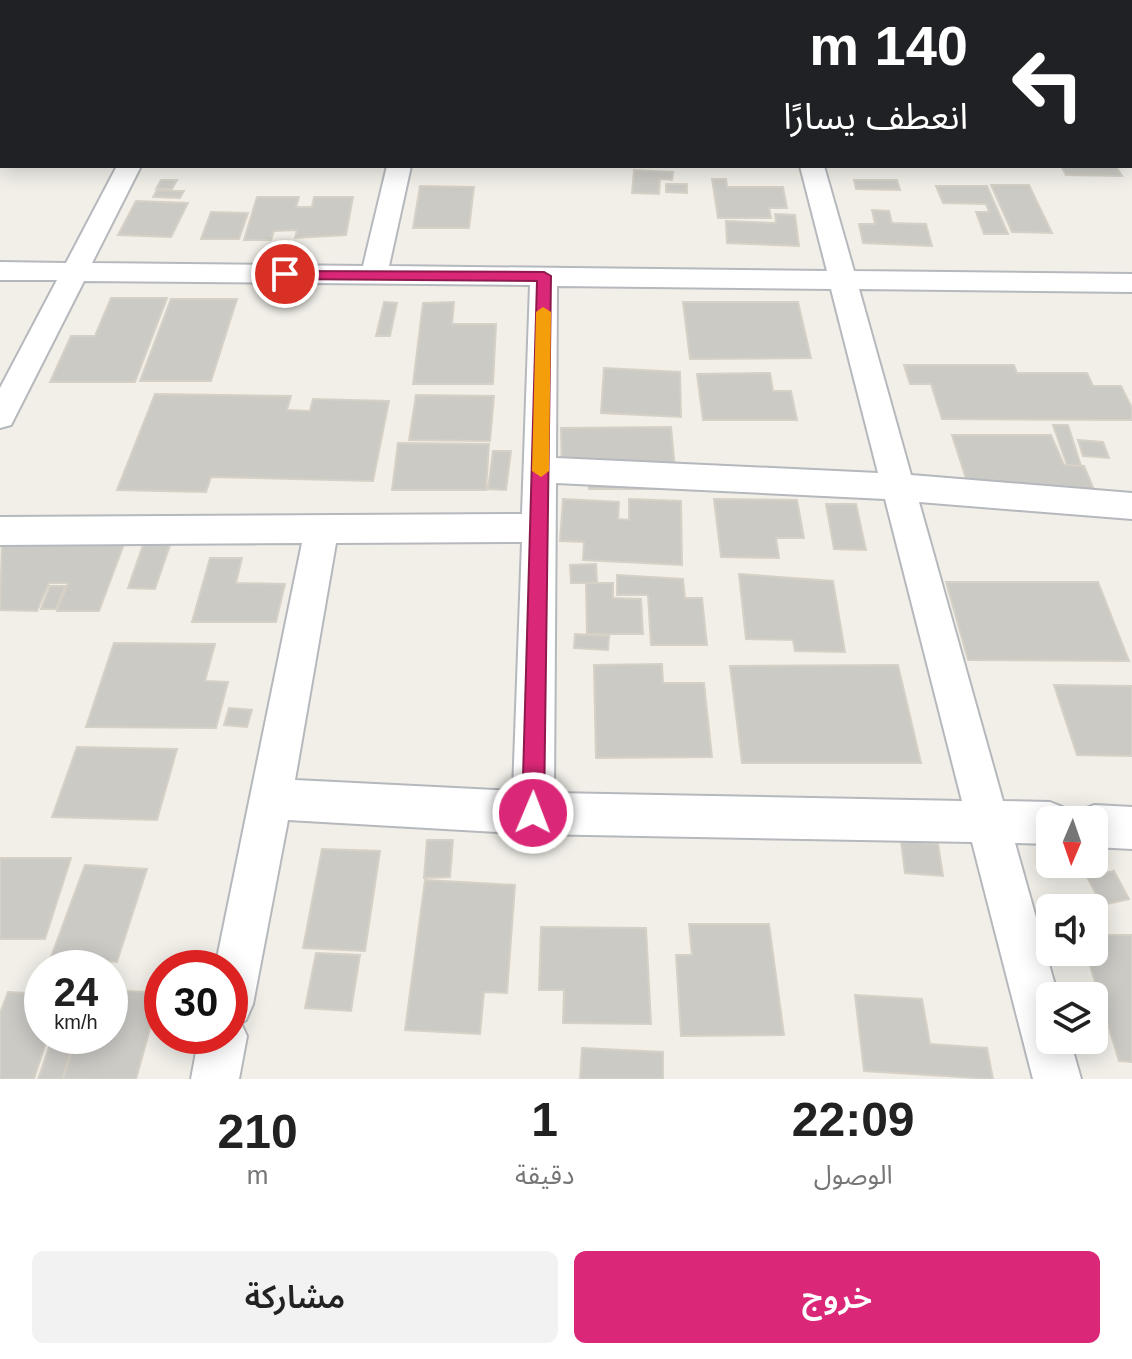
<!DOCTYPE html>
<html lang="ar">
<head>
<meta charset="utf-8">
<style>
  :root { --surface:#fff; --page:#f2f2f2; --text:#222; --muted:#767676; --accent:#db2777 }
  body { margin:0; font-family:Helvetica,"Noto Sans Arabic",sans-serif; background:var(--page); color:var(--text); direction:rtl; height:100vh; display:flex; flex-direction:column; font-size:30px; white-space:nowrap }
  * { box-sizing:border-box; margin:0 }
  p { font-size:26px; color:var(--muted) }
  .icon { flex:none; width:44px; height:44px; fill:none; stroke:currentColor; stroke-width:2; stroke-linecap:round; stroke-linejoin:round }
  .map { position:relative; height:1079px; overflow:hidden; direction:ltr }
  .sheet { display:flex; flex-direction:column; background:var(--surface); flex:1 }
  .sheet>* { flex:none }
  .guide { position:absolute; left:0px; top:0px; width:1132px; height:168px; box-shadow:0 4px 20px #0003; direction:rtl; background:#202124; color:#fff; overflow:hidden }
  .needle { width:52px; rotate:182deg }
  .controls { position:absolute; left:1036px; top:806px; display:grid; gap:16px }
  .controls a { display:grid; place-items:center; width:72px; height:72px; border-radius:12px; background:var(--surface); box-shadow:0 4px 20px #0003; font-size:40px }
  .speed { position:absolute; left:24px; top:950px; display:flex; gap:16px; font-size:40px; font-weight:700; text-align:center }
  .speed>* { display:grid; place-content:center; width:104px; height:104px; border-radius:50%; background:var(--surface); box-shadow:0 4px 20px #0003; line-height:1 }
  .speed small { font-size:20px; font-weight:400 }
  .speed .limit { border:12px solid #d22; background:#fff; color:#111 }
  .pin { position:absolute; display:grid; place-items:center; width:68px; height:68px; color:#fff; margin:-34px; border:4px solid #fff; border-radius:50%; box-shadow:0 2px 8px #0007 }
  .me { position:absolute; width:88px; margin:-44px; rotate:1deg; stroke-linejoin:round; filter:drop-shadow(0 0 6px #0008) }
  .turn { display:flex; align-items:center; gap:28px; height:168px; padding:0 32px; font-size:36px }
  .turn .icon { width:104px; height:104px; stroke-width:2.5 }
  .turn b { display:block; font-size:56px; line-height:68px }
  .eta { display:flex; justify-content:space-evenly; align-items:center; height:136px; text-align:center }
  .eta b { font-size:48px; font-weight:600; line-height:56px }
  .button { display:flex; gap:16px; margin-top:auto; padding:16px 32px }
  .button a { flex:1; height:92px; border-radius:12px; background:var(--accent); color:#fff; font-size:32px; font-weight:600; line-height:92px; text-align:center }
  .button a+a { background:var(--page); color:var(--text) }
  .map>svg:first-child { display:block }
</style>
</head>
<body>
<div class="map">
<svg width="1132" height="1079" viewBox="0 0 1132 1079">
  <rect width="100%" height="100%" fill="#f1efe8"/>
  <path fill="#cccac5" stroke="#d6d1c6" stroke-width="2" d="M1061 166H1116L1122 176 1066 175Z
    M634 170 673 172 672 180 660 179 659 194 632 193Z
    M712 179H726L727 187H783L787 208H769L771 218H718Z
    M161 180H177L172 189H156Z
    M854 180H897L900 190 856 189Z
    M666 184H687V193L666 192Z
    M991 185H1029L1052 233 1012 232Z
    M420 186 474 187 469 228H413Z
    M936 186H987L1008 234H984L976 212H989L986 204 943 203Z
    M157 190 184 191 180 198 153 197Z
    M257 197H299L296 207H312L314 197H353L346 235 295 238 297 230 274 231 271 240H244Z
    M136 201 188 203 171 237 118 235Z
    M872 210 889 211 892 223 926 224 932 246 863 243 859 224H875Z
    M211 212 248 213 239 239H201Z
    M775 214 795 215 799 246 727 243 726 221 776 223Z
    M111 298H167L135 382H50L71 336H95Z
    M171 299H237L211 381H140Z
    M384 302 397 303 390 336H376Z
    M454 302 452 324H496L493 384H413L423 303Z
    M683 302H798L811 358 690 359Z
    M904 365H1014L1017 373H1087L1093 386H1121L1132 408V420L942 419 931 384H910Z
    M604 368 680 372 681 417 601 413Z
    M770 373 773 391H791L797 420H703L697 374Z
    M155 394 291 396 287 410 310 411 313 399 389 401 373 481 211 477 206 492 117 490Z
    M416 395 494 396 490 441 409 440Z
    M1053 425H1068L1081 466 1067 465Z
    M671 427 677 489H589V475H562L561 428Z
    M952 435H1051L1064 465 1084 466 1095 492 970 491Z
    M1078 440 1103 442 1109 458 1083 456Z
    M398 443 489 444 486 490H392Z
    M493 451H511L506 490 488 489Z
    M563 499 619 502 618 519 629 520V499L681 501 682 565 583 560 584 542 560 541Z
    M714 499 797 500 804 538H776L779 558 721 557Z
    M826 504H856L866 550 834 549Z
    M2 541 124 544 99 611H57L68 583H49L37 611 0 610Z
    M143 545H170L155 589 128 588Z
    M210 558H242L236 583 285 584 276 622H192Z
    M596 564 597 583H571L570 565Z
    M739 574 833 581 845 652 795 651 793 640 746 639Z
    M617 575 683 579 685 598H702L707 645H651L648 595H617Z
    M946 582H1098L1129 661 968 660Z
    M586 583H613V598L641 599 643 634H587Z
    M50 586H65L56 609H41Z
    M575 634 609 636 608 650 574 648Z
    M114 643 215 644 205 681 228 682 216 728 86 727Z
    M662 664 663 683H704L712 757 596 758 594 665Z
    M898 665 921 763H742L730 666Z
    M1054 685 1132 686V756L1077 755Z
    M229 708 252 710 247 727 224 725Z
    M77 747 177 749 157 820 52 817Z
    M427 840H453L450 877 424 878Z
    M901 841 938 844 943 876 905 873Z
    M322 849 380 851 365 951 303 948Z
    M0 858H71L45 939H0Z
    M85 865 147 869 117 962 51 957Z
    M1114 871 1129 899 1102 905 1087 877Z
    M425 880 515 885 507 993 484 992 480 1034 405 1030Z
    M689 924H769L784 1035 681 1036 676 955H692Z
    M541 927 646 928 651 1024 563 1023 564 990H539Z
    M1094 935H1132V1062L1119 1061 1086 952H1094Z
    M316 953 360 955 351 1011 305 1008Z
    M110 990 160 993 136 1079H63L77 1036H110Z
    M8 992 42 994V1036H48L34 1079H0V1013Z
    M855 995 922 999 930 1044 987 1048 993 1079 864 1071Z
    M53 1036H76L62 1079H38Z
    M582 1048 663 1052V1079H580Z"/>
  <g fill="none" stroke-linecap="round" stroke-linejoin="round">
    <g stroke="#b5b8bc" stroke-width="4">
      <path id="minor" d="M195 0H215L194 2Z
        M547 0H567V2H547Z
        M764 0H784L785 2H765Z
        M996 0H1017L1019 2H998Z
        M1132 0V11H1130V2H1122Z
        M0 27H2V39H0Z
        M1130 99H1132V113H1130Z
        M117 166H141L92 263 363 266 387 166H411L389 266 827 271 800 166H824L854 271 1132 274V292L859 289 911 475 1132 493V519L919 502 1003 801 1050 802 1065 808 1070 820H1050V844L1015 843 1058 996H1050V1040H1070L1081 1079H1033L972 842 533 834 288 820 253 1004 246 1020 241 1023 247 1036 239 1079H191L199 1036H230V968H215L302 543 0 545V517L522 514 530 285 84 281 11 425 0 428V388L57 280H0V262L66 263ZM557 286 831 289 878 473 556 458ZM556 483 885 499 962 801 554 793ZM522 542 513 791 295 780 336 543Z
        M1094 805 1132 807V849L1094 847V820H1076L1079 811Z"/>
    </g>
    <use href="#minor" fill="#fff" fill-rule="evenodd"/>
  </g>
  <path fill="#db2777" stroke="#8e194d" stroke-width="2" d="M280 271 544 272 551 276 544 813 541 821 533 824 526 821 522 813 537 281 285 279 278 274Z"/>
  <path fill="#f59e0b" d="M543 307 551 312 549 471 541 477 532 471 536 312Z"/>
</svg>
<div class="controls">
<a><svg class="needle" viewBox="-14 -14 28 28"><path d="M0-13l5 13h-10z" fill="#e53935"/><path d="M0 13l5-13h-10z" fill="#767676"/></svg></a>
<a><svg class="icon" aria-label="sound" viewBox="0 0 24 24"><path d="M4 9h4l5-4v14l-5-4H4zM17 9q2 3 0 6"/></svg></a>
<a><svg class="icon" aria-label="layers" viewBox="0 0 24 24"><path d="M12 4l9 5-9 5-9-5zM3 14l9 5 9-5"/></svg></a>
</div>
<div class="speed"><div>24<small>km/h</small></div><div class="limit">30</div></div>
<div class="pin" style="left:285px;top:274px;background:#d93025"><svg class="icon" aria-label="arrive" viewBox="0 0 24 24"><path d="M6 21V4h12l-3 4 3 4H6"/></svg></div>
<svg class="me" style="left:533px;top:813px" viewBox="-20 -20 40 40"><circle r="17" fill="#db2777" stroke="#fff" stroke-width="3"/><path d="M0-11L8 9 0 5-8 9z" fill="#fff"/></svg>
<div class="guide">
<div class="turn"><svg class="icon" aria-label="left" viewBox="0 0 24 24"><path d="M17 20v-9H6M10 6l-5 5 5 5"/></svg><div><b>140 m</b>انعطف يسارًا</div></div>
</div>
</div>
<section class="sheet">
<div class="eta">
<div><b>22:09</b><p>الوصول</p></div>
<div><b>1</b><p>دقيقة</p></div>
<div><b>210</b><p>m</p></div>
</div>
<div class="button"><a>خروج</a><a>مشاركة</a></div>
</section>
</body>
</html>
